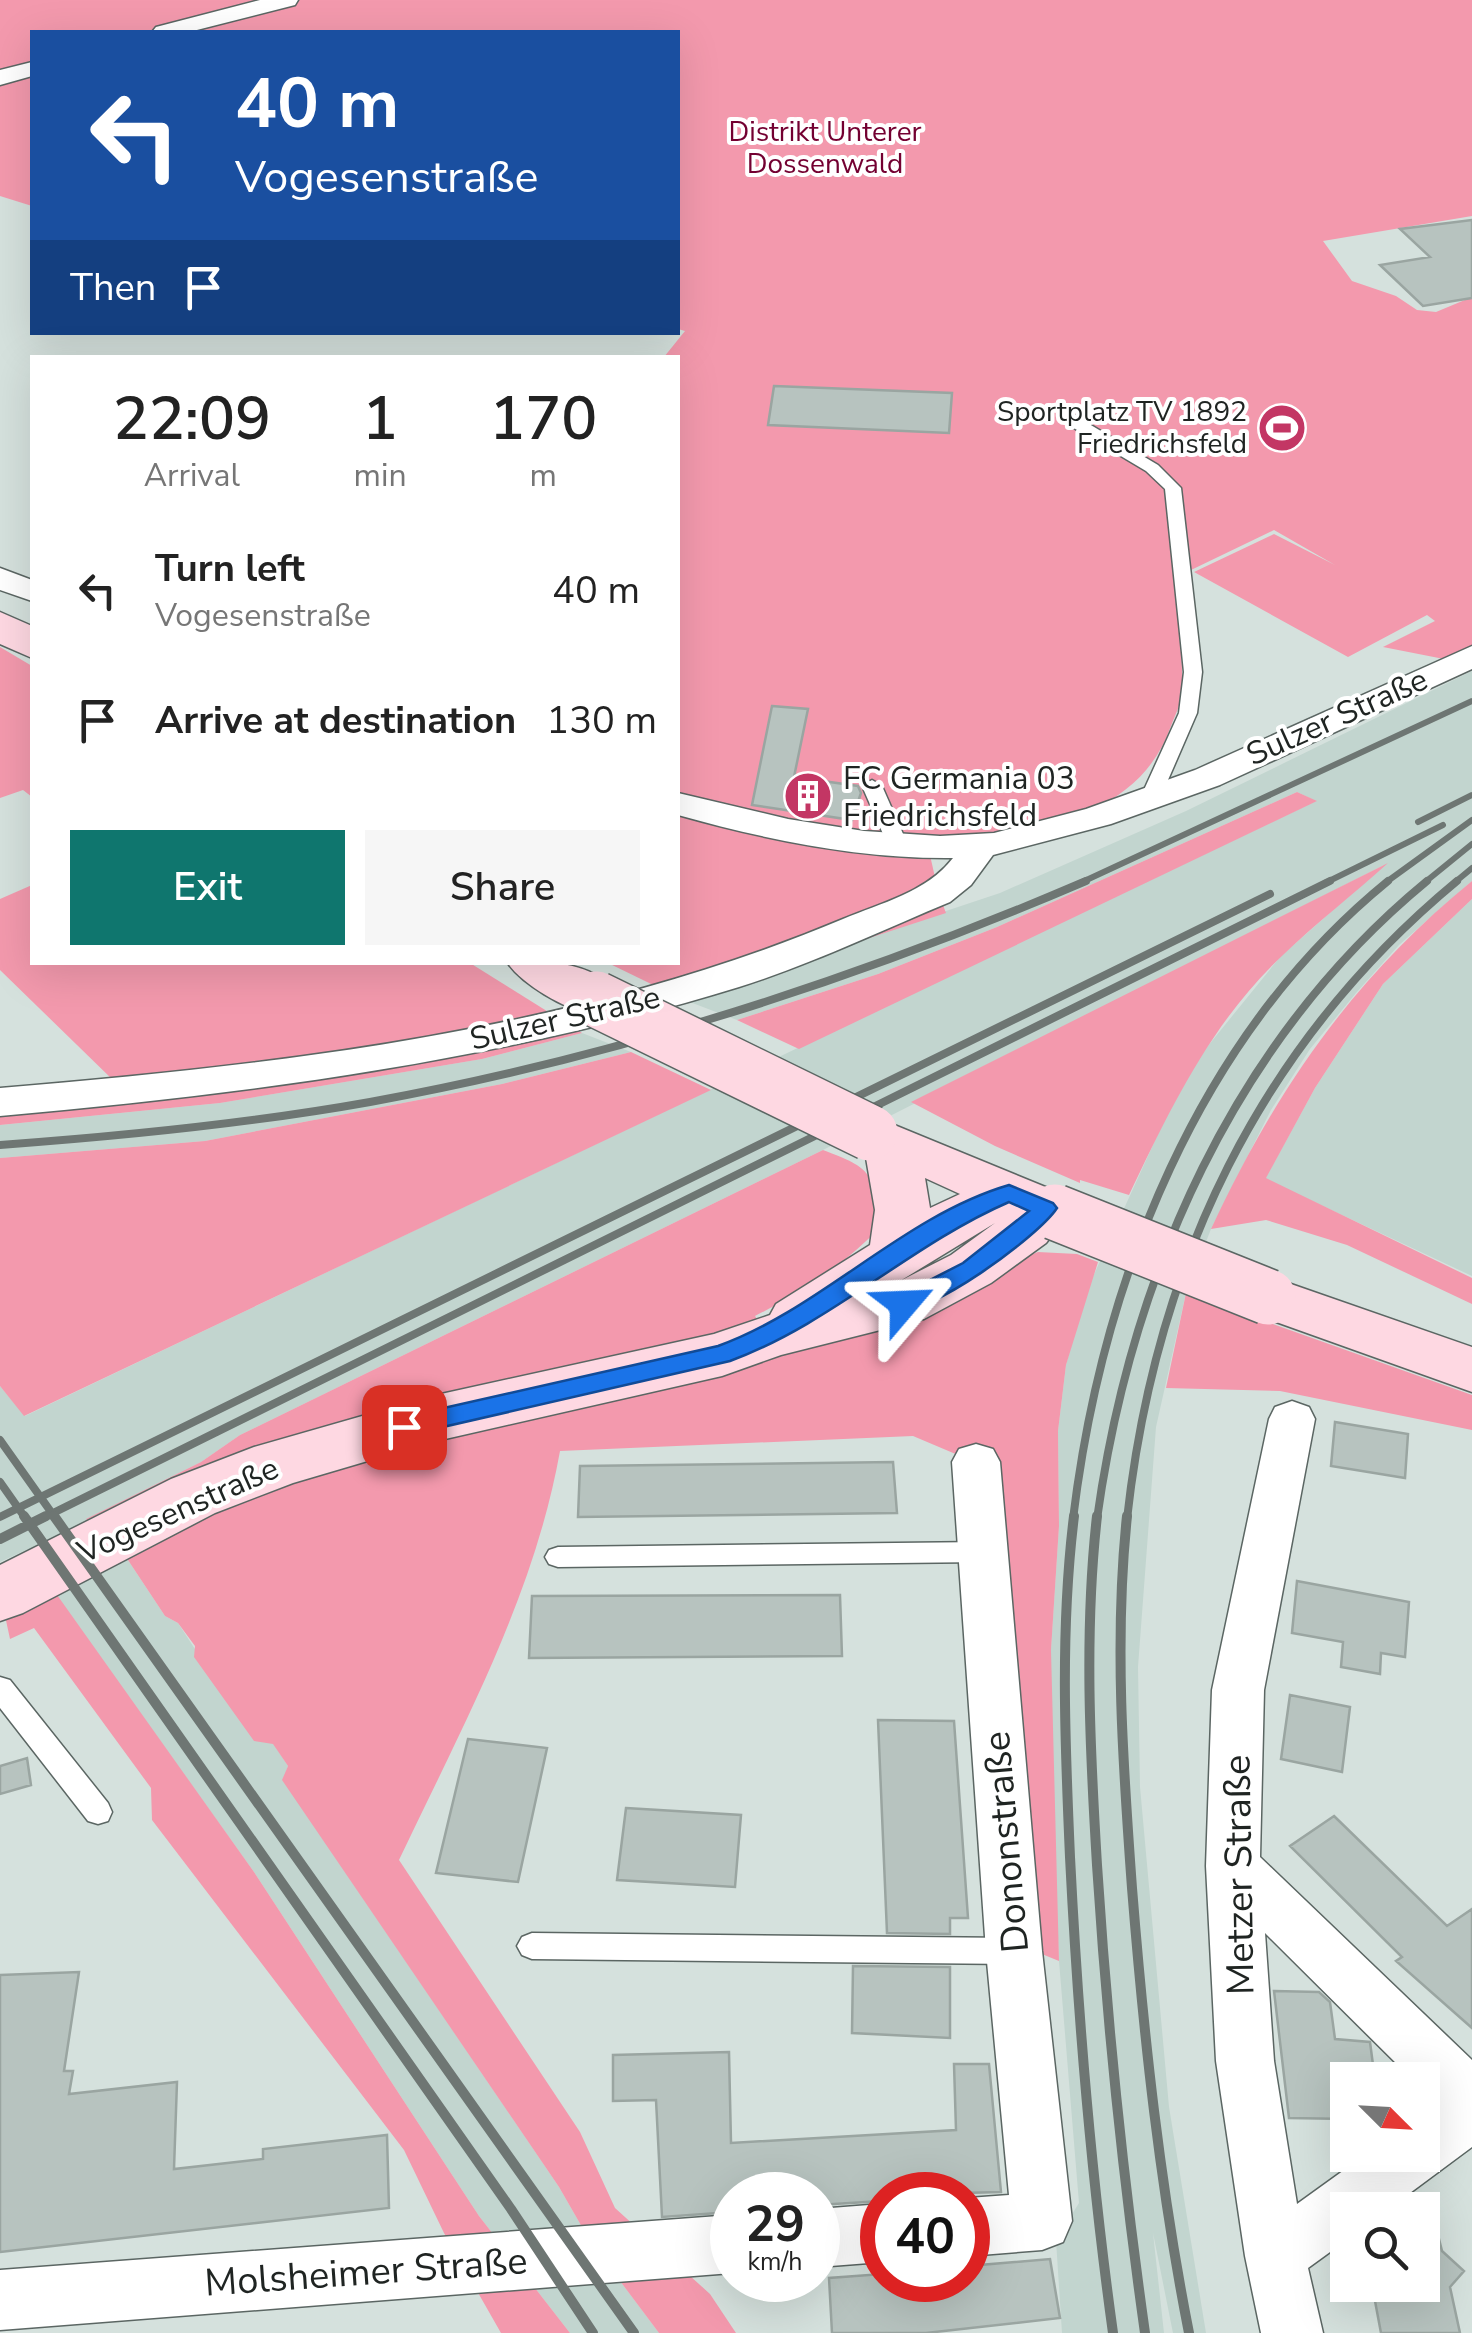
<!DOCTYPE html>
<html lang="en">
<head>
<meta charset="utf-8">
<style>
  :root { --surface:#fff; --page:#f6f6f6; --text:#222; --muted:#767676; --accent:#0f766e }
  body { margin:0; font-family:"Nunito Sans",sans-serif; background:var(--page); color:var(--text); height:100vh; display:flex; flex-direction:column; font-size:38px; white-space:nowrap }
  * { box-sizing:border-box; margin:0 }
  p { font-size:32px; color:var(--muted) }
  .icon { flex:none; width:55px; height:55px; fill:none; stroke:currentColor; stroke-width:2; stroke-linecap:round; stroke-linejoin:round }
  .map { position:relative; flex:1; overflow:hidden }
  .panel { position:absolute; left:30px; top:355px; width:650px; height:610px; display:flex; flex-direction:column; background:var(--surface); border-radius:0px; box-shadow:0 10px 40px #0002 }
  .panel>* { flex:none }
  .top-card { position:absolute; left:30px; top:30px; width:650px; height:305px; border-radius:0px; box-shadow:0 10px 40px #0002; background:#1a4fa0; color:#fff; overflow:hidden }
  .needle { width:65px; rotate:114deg }
  .fabs { position:absolute; left:1330px; top:2062px; display:grid; gap:20px }
  .fabs a { display:grid; place-items:center; width:110px; height:110px; border-radius:0px; background:var(--surface); box-shadow:0 10px 40px #0002; font-size:50px }
  .speed { position:absolute; left:710px; top:2172px; display:flex; gap:20px; font-size:50px; font-weight:700; text-align:center }
  .speed>* { display:grid; place-content:center; width:130px; height:130px; border-radius:50%; background:var(--surface); box-shadow:0 10px 40px #0002; line-height:1 }
  .speed small { font-size:25px; font-weight:400 }
  .speed .limit { border:15px solid #d22; background:#fff; color:#111 }
  .pin { position:absolute; display:grid; place-items:center; width:85px; height:85px; color:#fff; margin:-42px; border-radius:20px; box-shadow:0 5px 15px #0006 }
  .me { position:absolute; width:110px; margin:-55px; rotate:64deg; stroke-linejoin:round; filter:drop-shadow(0 0 8px #0008) }
  .turn { display:flex; align-items:center; gap:35px; height:210px; padding:0 40px; font-size:45px }
  .turn .icon { width:130px; height:130px; stroke-width:2.5 }
  .turn b { display:block; font-size:70px; line-height:85px }
  .then { display:flex; align-items:center; height:95px; padding:0 40px; background:#0003; gap:20px; font-size:38px }
  .eta { display:flex; justify-content:space-evenly; align-items:center; height:170px; text-align:center }
  .eta b { font-size:60px; font-weight:600; line-height:70px }
  .button { display:flex; gap:20px; margin-top:auto; padding:20px 40px }
  .button a { flex:1; height:115px; border-radius:0px; background:var(--accent); color:#fff; font-size:40px; font-weight:600; line-height:115px; text-align:center }
  .button a+a { background:var(--page); color:var(--text) }
  ul { padding:0; list-style:none }
  li { display:flex; align-items:center; gap:30px; height:130px; padding:0 40px }
  li div { flex:1 }
  li b { display:block; font-size:38px }
  li em { font-style:normal }
  .map>svg:first-child { display:block }
</style>
</head>
<body>
<div class="map">
<svg width="1472" height="2333" viewBox="0 0 1472 2333">
  <rect width="100%" height="100%" fill="#d5e1dd"/>
  <path fill="#c2d5cf" d="M1472 671V881L1399 945 1356 993 1310 1049 1271 1110 1211 1229 1186 1293 1156 1427 1138 1667 1140 1787 1169 2107 1206 2333H1173L1153 2233 1164 2333H1062L1056 2240 1079 2203 1059 1961 1051 1784V1650L1059 1526 1058 1431 1066 1365 1086 1292 1163 1123 1199 1057 1280 957 1384 865 823 1150 240 1435 201 1462 87 1519 122 1551 165 1616 178 1623 254 1740 273 1743 288 1766 283 1780 559 2187 590 2241 659 2333H570L479 2216 254 1872 64 1607 28 1549 0 1562V1386L25 1416 1316 801 1297 792 997 927 878 974 737 1020 682 999 1000 893 1186 811Z
    M1472 899V1276L1265 1179 1315 1088 1383 984Z
    M582 1033 631 1052 502 1084 205 1141 0 1158V1125L220 1103 482 1059Z"/>
  <path fill="#f399ad" d="M0 0H1472V216L1323 241 1352 281 1396 296 1417 310 1436 312 1472 297V647L1449 660 1383 647 1435 621 1427 615 1348 657 1194 572 1274 534 1335 565 1274 530 1191 570 1174 568C1174 609 1184 650 1182 690 1182 702 1175 715 1171 726 1135 828 1017 833 925 836 933 863 935 886 946 913L682 999 608 963 678 962V358L664 357 685 331 678 329V32H32V206L0 196Z
    M0 647 32 666V797L23 790 0 798Z
    M1297 792 1317 801 799 1049 737 1020 878 974 997 927Z
    M1388 863C1354 894 1316 923 1283 955 1212 1021 1170 1109 1129 1195L1080 1180V1183L995 1146 911 1102Z
    M1472 881V899L1383 984 1315 1088 1266 1178 1472 1278V1304L1347 1245 1266 1220 1211 1229C1276 1090 1352 979 1472 881Z
    M32 885V962L470 963 582 1033 482 1059 220 1103 0 1125V1110L212 1087 261 1060 198 1075 115 1082 0 970V899Z
    M631 1052 711 1090 24 1416 0 1386V1158L205 1141 502 1084Z
    M823 1150C874 1169 870 1172 884 1223 846 1264 804 1291 755 1316L780 1354 1038 1252 1077 1254 1098 1262 1066 1365 1058 1431 1059 1526 1051 1650 1059 1961 1032 1950 991 1469 913 1436 560 1451C534 1597 462 1727 399 1860L580 2132 615 2208 710 2294 736 2333H659L590 2241 559 2187 282 1780 288 1766 273 1744 254 1741 194 1657 195 1646 178 1623 165 1616 122 1551 86 1519 201 1462 240 1435Z
    M1186 1293 1472 1395V1430L1280 1391 1166 1388Z
    M50 1585 254 1872 479 2216 570 2333H501L444 2233 404 2150 152 1820 151 1788 34 1628 10 1639 4 1611Z"/>
  <path fill="#b7c3bf" stroke="#9aa5a1" stroke-width="2.5" d="M1472 220V298L1423 306 1380 265 1430 257 1400 229Z
    M774 386 952 393 949 433 768 425Z
    M772 706 808 709 794 777 858 786 861 793 852 820 752 805Z
    M1335 1422 1408 1434 1405 1478 1331 1466Z
    M893 1462 897 1513 578 1517 580 1466Z
    M1297 1581 1409 1602 1405 1657 1381 1653 1380 1674 1341 1667 1343 1642 1292 1633Z
    M840 1595 842 1656 529 1658 532 1596Z
    M1290 1695 1350 1707 1342 1772 1281 1759Z
    M878 1720 954 1721 968 1918H950V1934L887 1933Z
    M468 1739 547 1748 518 1882 436 1873Z
    M27 1758 31 1785 0 1794V1766Z
    M626 1808 741 1815 735 1887 617 1880Z
    M1334 1816 1447 1926 1472 1909V2028L1396 1961 1402 1957 1290 1846Z
    M853 1966 950 1967V2038L852 2033Z
    M79 1972 64 2071H73L69 2094 177 2082 174 2169 263 2159V2149L387 2135 389 2208 0 2252V1975Z
    M1274 1991 1319 1992 1330 2002 1335 2039 1370 2042 1375 2080H1348V2119L1289 2118Z
    M729 2052 731 2143 956 2130 954 2064H989L1001 2192 882 2195V2201L818 2205V2195H732V2212L662 2217 656 2100 613 2101V2055Z
    M1434 2219 1442 2251 1464 2271 1450 2287 1460 2333H1381L1372 2285H1422V2220Z
    M1050 2259 1060 2318 926 2333H832L829 2278 882 2274V2280H968V2266Z"/>
  <g fill="none" stroke-linecap="round" stroke-linejoin="round">
    <g stroke="#5b6663" stroke-width="3">
      <path id="lane" d="M1062 415H1074L1158 465 1181 488 1202 672 1197 713 1158 803 1148 809 1138 803 1179 713 1184 672 1165 489 1146 471 1062 421Z
        M872 780 882 786 907 843 904 847H890L887 843 862 786Z
        M984 1542 993 1545 997 1552 993 1559 984 1562 558 1567 549 1564 545 1557 549 1550 558 1547Z
        M0 1677 10 1680 108 1803 112 1812 108 1821 98 1824 88 1821 0 1708Z
        M532 1933 1014 1938 1024 1942 1029 1951 1024 1960 1014 1964 532 1959 522 1955 517 1946 522 1937Z"/>
    </g>
    <g stroke="#5b6663" stroke-width="3">
      <path id="street" d="M260 0H298L295 5 189 32H152L156 27Z
        M32 62V76L0 85V70Z
        M0 568 32 580V601L0 590Z
        M1472 646V669L1220 785 1111 824 993 855 971 885 950 902C880 931 812 964 739 987 499 1061 250 1094 0 1116V1088C285 1064 577 1031 843 919 881 903 927 892 953 858 860 859 767 840 678 815V793L788 819 864 831 940 836 994 833 1086 809 1195 770Z
        M1292 1401 1309 1407 1315 1419 1264 1690 1260 1857 1472 2060V2147L1387 2210H1348V2239L1308 2268 1323 2333H1261L1245 2256 1216 2061 1206 1866 1212 1690 1269 1419 1275 1407ZM1265 1933 1413 2080H1422V2089L1437 2104 1422 2114V2155H1365L1297 2204 1274 2061Z
        M976 1444 993 1449 1000 1462 1042 1951 1072 2221 1063 2242 1042 2250 968 2256V2198L1009 2195 986 1951 952 1462 959 1449Z
        M882 2204V2262L818 2267V2209Z
        M732 2215V2273L0 2330V2270Z"/>
    </g>
    <g stroke="#5b6663" stroke-width="3">
      <path id="secondary" d="M0 612 32 626V658L0 644Z
        M507 962C549 962 595 959 622 999L614 1011C606 1013 599 1015 590 1014 565 1009 521 984 507 962Z
        M870 1115 1065 1195 1073 1209 1046 1243 991 1283 924 1319 781 1355 722 1376 432 1442 293 1483 215 1513 23 1613 0 1621V1565L171 1479 254 1447 432 1396 714 1334 770 1315 776 1304 870 1245 875 1210 865 1152 851 1146 843 1133 851 1120ZM925 1178 960 1194 930 1208ZM995 1223 951 1255 900 1281Z
        M1268 1276 1472 1347V1392L1248 1312 1239 1297 1248 1282Z"/>
    </g>
    <use href="#lane" fill="#fff" fill-rule="evenodd"/>
    <use href="#street" fill="#fff" fill-rule="evenodd"/>
    <use href="#secondary" fill="#fed8e2" fill-rule="evenodd"/>
    <path stroke="#6e7673" stroke-width="6" d="M1418 822 1472 795
      M1080 883 1472 701
      M1325 883 1443 825
      M1385 883 1472 820
      M1424 883 1472 844
      M1454 883 1472 868"/>
    <path stroke="#6e7673" stroke-width="8" d="M0 1145C124 1136 247 1124 370 1102 618 1057 855 980 1086 881
      M0 1440 56 1519
      M0 1482 26 1519
      M0 1517 1270 894
      M41 1519 1330 881
      M1073 1519C1102 1280 1198 1036 1388 881
      M1097 1519C1131 1275 1234 1040 1427 881
      M1127 1519C1155 1265 1259 1045 1457 881"/>
    <path stroke="#6e7673" stroke-width="10" d="M24 1516 511 2209 593 2333
      M54 1516 634 2333
      M1074 1516C1060 1629 1065 1744 1070 1857 1078 2017 1091 2175 1113 2333
      M1097 1516C1084 1632 1090 1749 1097 1865 1107 2022 1123 2177 1145 2333
      M1127 1516C1114 1640 1123 1765 1132 1888 1144 2038 1160 2186 1189 2333
      M0 1539 46 1516"/>
    <g stroke="#5b6663" stroke-width="58" stroke-linecap="butt">
      <path id="secondary-bridge" d="M596 999 870 1133
        M1055 1212 1268 1297"/>
    </g>
    <use href="#secondary-bridge" stroke="#fed8e2" stroke-width="55"/>
  </g>
  <path fill="#1a73e8" stroke="#114b97" stroke-width="2.5" d="M1009 1185 1053 1203 1057 1208C1039 1236 926 1319 895 1310L892 1304 895 1298 963 1263 1029 1211 1009 1202C910 1245 831 1324 730 1361L404 1436 395 1433 392 1427 395 1420 404 1417 718 1346C821 1309 903 1216 1009 1185Z"/>
  <defs>
    <g id="stadium-disc" transform="scale(2.5)"><circle r="9.5" fill="#c33664" stroke="#fff"/><path d="M0-5a6.5 5 0 1 0 0 10a6.5 5 0 1 0 0-10ZM-3.5-1.8h7v3.6h-7Z" fill="#fff"/></g>
    <g id="building-disc" transform="scale(2.5)"><circle r="9.5" fill="#c33664" stroke="#fff"/><path d="M-4-6H4V6H1V3H-1V6H-4ZM-2.5-4.3h1.7v1.8h-1.7ZM.8-4.3h1.7v1.8H.8ZM-2.5-1h1.7V.8h-1.7ZM.8-1h1.7V.8H.8Z" fill="#fff"/></g>
  </defs>
  <g fill-rule="evenodd">
    <use href="#stadium-disc" x="1282" y="428"/>
    <use href="#building-disc" x="808" y="796"/>
  </g>
  <g text-anchor="middle" dominant-baseline="central" stroke-width="8" stroke-linejoin="round" paint-order="stroke">
    <g font-size="28" fill="#730031" stroke="#fff">
      <text x="825" y="132">Distrikt Unterer<tspan x="825" dy="32">Dossenwald</tspan></text>
    </g>
    <g font-size="28" fill="#1f2422" stroke="#fff" text-anchor="end">
      <text x="1247" y="412">Sportplatz TV 1892<tspan x="1247" dy="32">Friedrichsfeld</tspan></text>
    </g>
    <g font-size="32" fill="#1f2422" stroke="#fff">
      <text transform="translate(1337 717) rotate(-24)">Sulzer Straße</text>
      <text transform="translate(565 1018) rotate(-13)">Sulzer Straße</text>
      <text transform="translate(178 1510) rotate(-24)">Vogesenstraße</text>
    </g>
    <g font-size="32" fill="#1f2422" stroke="#fff" text-anchor="start">
      <text x="843" y="778">FC Germania 03<tspan x="843" dy="37">Friedrichsfeld</tspan></text>
    </g>
    <g font-size="38" fill="#1f2422" stroke="#fff">
      <text transform="translate(1006 1842) rotate(-95)">Dononstraße</text>
      <text transform="translate(1239 1875) rotate(-91)">Metzer Straße</text>
      <text transform="translate(366 2272) rotate(-4)">Molsheimer Straße</text>
    </g>
  </g>
</svg>
<div class="fabs">
<a><svg class="needle" viewBox="-14 -14 28 28"><path d="M0-13l5 13h-10z" fill="#e53935"/><path d="M0 13l5-13h-10z" fill="#767676"/></svg></a>
<a><svg class="icon" aria-label="search" viewBox="0 0 24 24"><circle cx="10" cy="10" r="6"/><path d="M15 15l6 6"/></svg></a>
</div>
<div class="speed"><div>29<small>km/h</small></div><div class="limit">40</div></div>
<div class="pin" style="left:404px;top:1427px;background:#d93025"><svg class="icon" aria-label="arrive" viewBox="0 0 24 24"><path d="M6 21V4h12l-3 4 3 4H6"/></svg></div>
<svg class="me" style="left:904px;top:1304px" viewBox="-20 -20 40 40"><path d="M0-17L14 15 0 8-14 15z" fill="#1a73e8" stroke="#fff" stroke-width="4"/></svg>
<div class="top-card">
<div class="turn"><svg class="icon" aria-label="left" viewBox="0 0 24 24"><path d="M17 20v-9H6M10 6l-5 5 5 5"/></svg><div><b>40 m</b>Vogesenstraße</div></div>
<div class="then">Then<svg class="icon" aria-label="arrive" viewBox="0 0 24 24"><path d="M6 21V4h12l-3 4 3 4H6"/></svg></div>
</div>
<section class="panel">
<div class="eta">
<div><b>22:09</b><p>Arrival</p></div>
<div><b>1</b><p>min</p></div>
<div><b>170</b><p>m</p></div>
</div>
<ul>
<li><svg class="icon" aria-label="left" viewBox="0 0 24 24"><path d="M17 20v-9H6M10 6l-5 5 5 5"/></svg><div><b>Turn left</b><p>Vogesenstraße</p></div><em>40 m</em></li>
<li><svg class="icon" aria-label="arrive" viewBox="0 0 24 24"><path d="M6 21V4h12l-3 4 3 4H6"/></svg><div><b>Arrive at destination</b></div><em>130 m</em></li>
</ul>
<div class="button"><a>Exit</a><a>Share</a></div>
</section>
</div>
</body>
</html>
